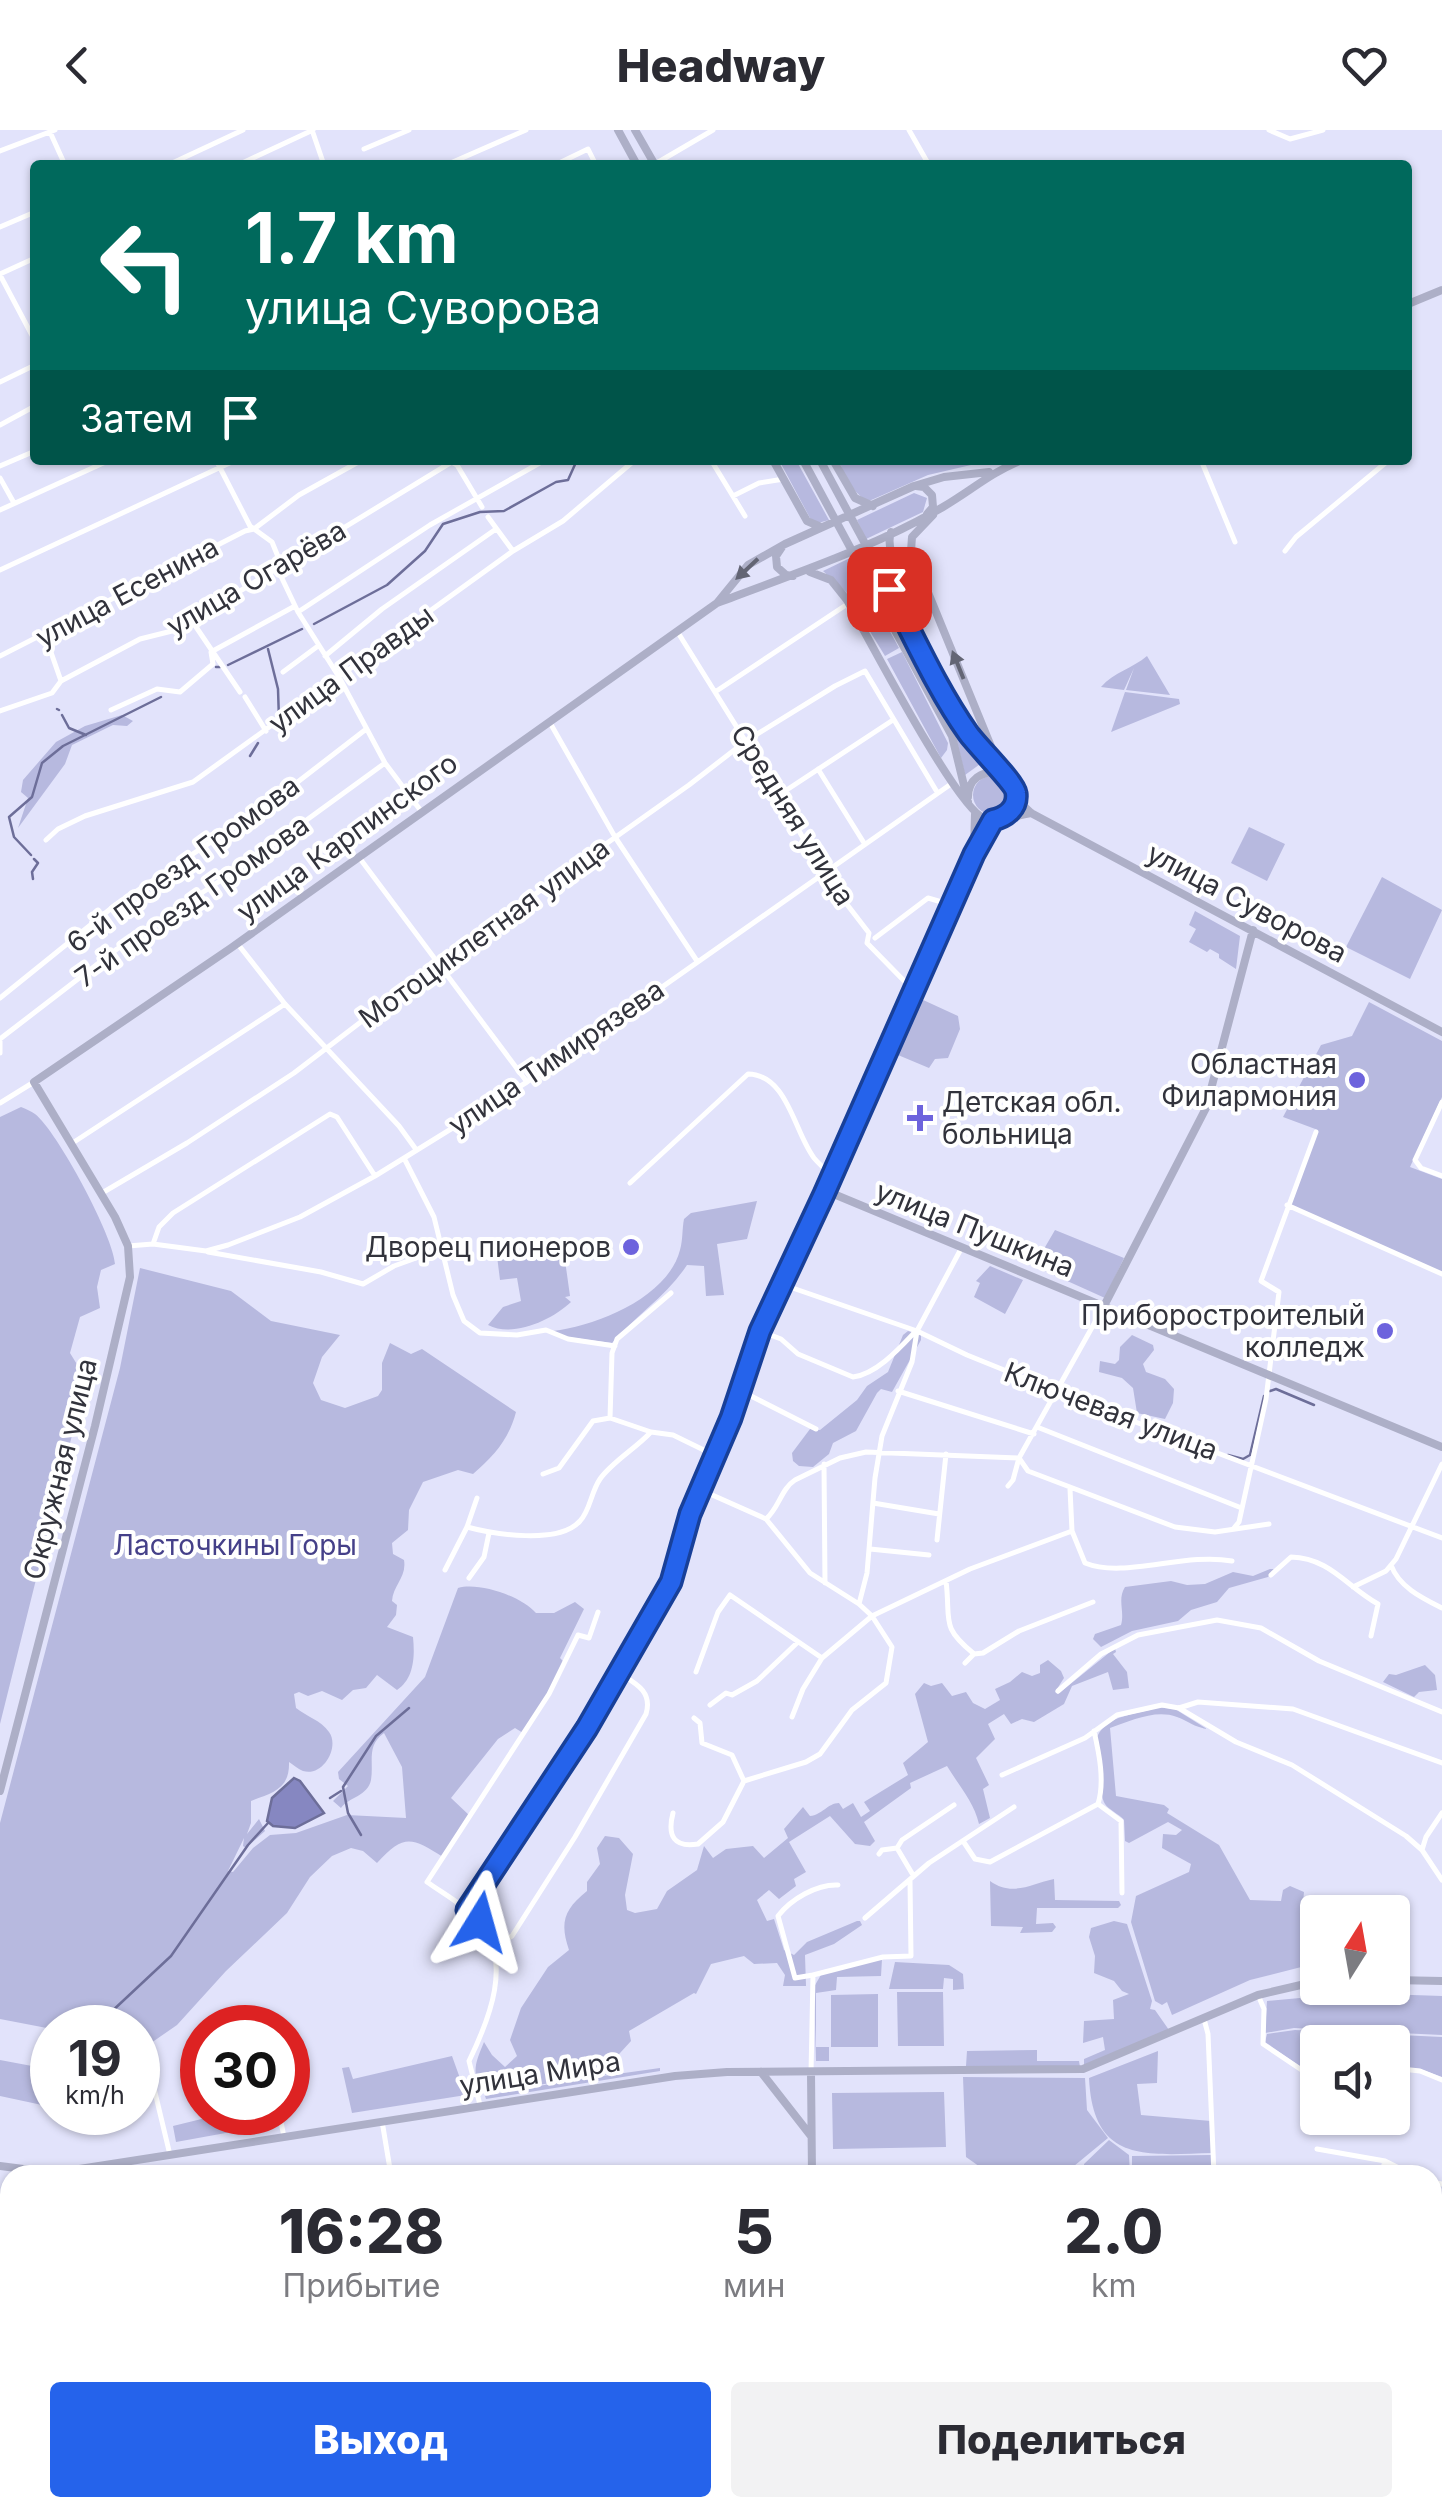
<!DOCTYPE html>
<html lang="ru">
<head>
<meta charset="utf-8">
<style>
  :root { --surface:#fff; --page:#f2f2f3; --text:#2b2b33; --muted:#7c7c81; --accent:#2563eb }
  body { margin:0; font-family:Inter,sans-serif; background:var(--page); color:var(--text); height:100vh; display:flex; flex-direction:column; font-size:38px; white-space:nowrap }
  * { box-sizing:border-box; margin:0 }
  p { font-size:32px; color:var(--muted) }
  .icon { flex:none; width:55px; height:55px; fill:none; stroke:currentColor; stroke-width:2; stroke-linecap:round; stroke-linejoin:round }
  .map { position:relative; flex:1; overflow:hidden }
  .panel { position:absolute; left:0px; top:2035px; width:1442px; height:352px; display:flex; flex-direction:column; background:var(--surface); border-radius:30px 30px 0 0; box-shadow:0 2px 8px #0004 }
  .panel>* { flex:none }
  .top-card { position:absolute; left:30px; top:30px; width:1382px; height:305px; border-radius:10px; box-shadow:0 2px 8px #0004; background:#00695c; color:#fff; overflow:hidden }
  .needle { width:65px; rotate:11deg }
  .controls { position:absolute; left:1300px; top:1765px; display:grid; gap:20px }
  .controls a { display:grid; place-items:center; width:110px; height:110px; border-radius:10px; background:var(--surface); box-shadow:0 2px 8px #0004; font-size:50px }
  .speed { position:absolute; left:30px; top:1875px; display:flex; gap:20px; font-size:50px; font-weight:700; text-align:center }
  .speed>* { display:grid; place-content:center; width:130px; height:130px; border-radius:50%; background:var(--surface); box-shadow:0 2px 8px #0004; line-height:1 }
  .speed small { font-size:25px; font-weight:400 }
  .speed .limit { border:15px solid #d22; background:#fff; color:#111 }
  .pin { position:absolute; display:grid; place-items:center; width:85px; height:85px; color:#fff; margin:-42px; border-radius:20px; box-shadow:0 5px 15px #0006 }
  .me { position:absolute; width:110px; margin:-55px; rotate:8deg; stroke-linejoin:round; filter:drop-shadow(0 0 8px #0008) }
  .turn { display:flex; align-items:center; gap:35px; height:210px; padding:0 50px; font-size:45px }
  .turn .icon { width:130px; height:130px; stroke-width:2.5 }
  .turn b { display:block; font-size:70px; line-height:85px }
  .then { display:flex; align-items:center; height:95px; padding:0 50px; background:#0003; gap:20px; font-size:38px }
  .eta { display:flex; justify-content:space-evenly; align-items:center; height:170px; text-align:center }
  .eta b { font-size:60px; font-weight:800; line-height:70px }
  .primary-button { display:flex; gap:20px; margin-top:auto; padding:20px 50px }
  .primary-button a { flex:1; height:115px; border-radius:10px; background:var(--accent); color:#fff; font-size:40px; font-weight:800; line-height:115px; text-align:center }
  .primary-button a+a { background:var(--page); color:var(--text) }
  header { display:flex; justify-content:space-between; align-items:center; height:130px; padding:0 50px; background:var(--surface); font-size:45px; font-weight:800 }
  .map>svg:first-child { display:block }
</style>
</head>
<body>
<header><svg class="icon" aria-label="back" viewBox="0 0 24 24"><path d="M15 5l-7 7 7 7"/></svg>Headway<svg class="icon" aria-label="heart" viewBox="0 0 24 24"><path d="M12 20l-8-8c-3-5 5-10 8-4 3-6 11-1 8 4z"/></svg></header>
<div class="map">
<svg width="1442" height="2387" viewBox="0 0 1442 2387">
  <rect width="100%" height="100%" fill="#e2e3fb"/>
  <path fill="#b7b9df" d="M779 330H796L829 390 818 393 810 388Z
    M839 330H969L971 335 928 345 869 371C854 366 843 343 839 330Z
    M914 363 927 368 923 382 866 409 857 390Z
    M864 421 958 595 983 632 965 645 956 607 858 424Z
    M850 428 899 518 885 526 846 462 823 441Z
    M902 522 948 613 947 620 941 628 887 529Z
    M1147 526 1170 565 1126 560 1134 538 1124 560 1101 557C1114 542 1133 538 1147 526Z
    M1125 562 1179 569 1180 574 1111 602Z
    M122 585 133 591 127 596 113 595 72 615 65 634 18 698 28 668 21 662 23 650 56 612 85 596Z
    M973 665a19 19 0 1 1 38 0a19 19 0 1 1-38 0Z
    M1249 697 1285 714 1267 751 1231 733Z
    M1382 747 1442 780 1410 849 1346 817Z
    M1195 781 1240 806 1236 839 1219 828V824L1210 819 1207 822 1189 812 1196 799 1189 795Z
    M921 869 958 886 960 899 948 928 935 929 929 938 898 925Z
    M1369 872 1442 911V967L1410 1037 1442 1049V1143L1291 1075 1318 1000 1283 987 1321 915 1352 906Z
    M21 977C26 979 31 981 35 984 57 1001 114 1107 115 1134L101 1140 97 1157 100 1178 80 1187 70 1223 86 1249 0 1594V987Z
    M757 1071 747 1109 717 1114 724 1165 706 1166 704 1136 687 1135C667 1166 636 1185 612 1213L567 1207 553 1201C597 1196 668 1167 680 1120 683 1110 682 1099 684 1089L691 1083Z
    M1055 1100 1124 1128 1105 1168 1034 1136Z
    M563 1116 570 1166 565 1167 571 1172C552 1190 513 1208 488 1195L503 1177 521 1171 517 1148 500 1150 497 1126Z
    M990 1136 1023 1150 1005 1184 974 1167 980 1153 976 1151Z
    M140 1138 231 1161 271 1191 340 1205 322 1227 313 1253 321 1270 345 1278 378 1266 382 1260V1233L390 1213 411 1224 422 1219 516 1282C509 1309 494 1326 473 1344L458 1340 423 1352 409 1380 408 1400 392 1413 393 1424 404 1430C407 1447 393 1455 392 1471L397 1475 396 1485 387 1497 413 1507C415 1527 414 1549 397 1560L377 1545 366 1558 353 1560 342 1570 322 1561 308 1566 299 1562 294 1564 296 1578C307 1587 321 1590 329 1602 340 1617 323 1647 303 1641 298 1639 294 1635 289 1632 290 1660 271 1663 251 1671V1693L247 1704 259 1689 265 1701 246 1718 243 1716 244 1708 228 1741 233 1742 253 1718 270 1705 296 1703 347 1685 406 1688 402 1637 384 1603C366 1616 374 1632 371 1650 368 1666 349 1667 341 1678L333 1671 348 1656 339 1649 338 1642 425 1547 458 1458C479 1452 521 1466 536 1483H554L575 1472 584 1479 560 1528 563 1531 549 1564 523 1603 515 1598 498 1609 451 1668 470 1686 443 1727C411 1707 404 1704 377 1733L363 1721 351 1718 332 1726 310 1747 287 1783 226 1841 177 1895 138 1922V1898L52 1899 0 1889V1693L120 1238Z
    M908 1201 921 1205V1210L892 1262 881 1259 877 1263 856 1301 833 1313 829 1324 813 1337 799 1336 793 1331 792 1323 810 1299 820 1300 857 1270 867 1256 888 1242 903 1205Z
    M1132 1205 1153 1215 1154 1220 1143 1234 1146 1242 1165 1249 1174 1259 1173 1273 1165 1289 1137 1283 1133 1258 1122 1248 1099 1242 1100 1231 1115 1234 1119 1230 1120 1217Z
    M1270 1439H1274L1268 1447 1229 1458 1217 1472 1191 1480 1178 1491 1132 1501 1101 1517 1093 1509 1095 1504 1121 1495C1125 1481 1117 1470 1125 1457L1171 1451 1187 1455 1205 1454 1233 1442 1253 1446Z
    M1115 1518 1116 1522 1113 1524 1127 1542 1129 1558 1113 1560 1108 1542 1072 1556 1064 1574 1034 1592 1022 1589 1011 1594 1004 1584 988 1594 995 1609 976 1628 989 1655 983 1659 990 1688 979 1694C974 1672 959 1656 947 1636L910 1653 911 1658 864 1692 875 1711 870 1716 855 1714 830 1686 789 1712 806 1742 794 1749 796 1756 779 1769 769 1760 757 1770 767 1791 774 1789 784 1820 794 1825 807 1812 857 1791H860L862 1795 834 1814 805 1825 806 1856H783L785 1845 777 1833 754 1834 744 1826 711 1834 696 1864 694 1863 629 1901 631 1911 610 1934V1944L574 1950 660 1938V1941L486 1969 485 1966 566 1951 486 1962C469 1945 476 1932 484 1912L492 1925 505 1937 517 1926 510 1910 521 1878 548 1837 569 1820C560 1794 563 1780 587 1761V1752L600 1734 597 1718 605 1706 619 1708 633 1724 625 1765 627 1780 635 1783 657 1779 667 1761 697 1740 704 1716 713 1728 726 1719 753 1716 764 1728 788 1708 784 1699 803 1677 810 1686C822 1685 828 1673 839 1673L843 1679 853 1673 861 1687 870 1681 864 1672 908 1645 903 1633 928 1612 915 1564 924 1553 931 1556 942 1553 952 1566 966 1562 973 1573 985 1579 1000 1570 995 1559 1010 1552 1022 1542 1032 1546 1040 1543V1535L1048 1530 1061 1541 1064 1548 1055 1562 1058 1564Z
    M1425 1535 1435 1545 1437 1560 1419 1562 1414 1567 1383 1552 1389 1544 1396 1545Z
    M1158 1577 1175 1579 1207 1599C1194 1597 1188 1591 1177 1587 1155 1579 1131 1591 1110 1598L1116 1666 1164 1675 1169 1679 1167 1683 1219 1715 1250 1770 1281 1771 1283 1760 1290 1756 1304 1762 1303 1773 1330 1779 1333 1768 1338 1765 1383 1782H1318L1317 1833 1250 1850 1172 1885 1167 1872 1162 1875 1155 1871 1131 1792 1136 1766 1189 1742 1191 1734 1162 1718 1163 1704 1176 1705 1182 1700 1168 1692 1129 1713 1125 1711 1124 1690C1119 1684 1109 1680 1105 1674 1097 1661 1103 1625 1097 1607 1108 1583 1136 1586 1158 1577Z
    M1054 1749 1055 1770 1119 1771 1121 1775 1118 1778H1037L1036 1794 1053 1793 1056 1797 1052 1802 1020 1803 1023 1797 991 1796 990 1751C1012 1767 1031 1754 1054 1749Z
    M1114 1791 1127 1794 1152 1871 1150 1879 1155 1880 1169 1900 1084 1937V1929L1105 1920 1103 1907 1083 1913 1084 1891 1114 1889 1113 1870 1129 1864 1122 1861 1114 1851 1094 1843 1095 1826 1089 1807 1091 1798Z
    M882 1829 881 1846 837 1847 836 1860 816 1863V1917H829V1931H816L814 1857 822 1843Z
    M895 1832 949 1835 963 1844 964 1859 953 1860V1849L944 1848 943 1859H889Z
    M897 1862H943L944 1916H898Z
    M1354 1863 1442 1866V1905L1294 1898 1265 1903 1267 1871Z
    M878 1864V1917H831V1865Z
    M1295 1900 1442 1907V1947L1420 1939 1393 1936 1392 1912H1318L1317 1948 1265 1912 1267 1904Z
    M1037 1920V1931H1079L1080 1937 966 1936 967 1921Z
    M1158 1921 1157 1953 1137 1954 1141 1985 1211 1991 1212 2023C1145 2025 1093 2033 1089 1948Z
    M452 1926 466 1965 352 1983 342 1938 349 1937 353 1949Z
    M0 1930 32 1936 42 1975 0 1966Z
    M963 1947 1085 1948 1087 1980 1108 2008 1074 2036 983 2039 966 2027Z
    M944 1962 946 2017 833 2019 832 1963Z
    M230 1982 274 1983 276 1994 176 2012 173 1996Z
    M1109 2010 1129 2025 1130 2045H1084V2034Z
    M1212 2025V2045H1132V2026Z
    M1438 2207 1442 2245V2387H1269L1270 2378H1432V2209Z
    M0 2310 10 2317V2378H780L778 2387H0Z
    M858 2378H1125L1122 2383 1106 2384 1103 2387H858Z"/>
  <path fill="#8687c1" stroke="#6d6e99" stroke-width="2.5" d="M294 1648 300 1651 324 1683 295 1698 273 1696 267 1691 272 1668Z"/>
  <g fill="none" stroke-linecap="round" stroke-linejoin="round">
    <path stroke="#6d6e99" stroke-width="2.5" d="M314 494 387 455 425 421 443 394 480 382 504 381 556 352 568 350 577 330
      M268 519 278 559 279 590
      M228 535 302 499
      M216 537H220
      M57 579 59 580
      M62 585 69 598 86 605
      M250 626 258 613
      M31 725 14 707 9 687 32 667 42 633 63 616 161 567
      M33 749 32 742 38 733 34 729
      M1270 1261 1276 1259 1314 1275
      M1228 1325 1243 1329 1250 1325 1264 1266
      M330 1668 341 1661
      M361 1705 348 1683 343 1657 376 1606 409 1578
      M94 1898 171 1826 248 1715 268 1693
      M1432 2249 1442 2253"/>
    <path stroke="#fff" stroke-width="5" d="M312 0 324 35
      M909 0 929 35
      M1269 0 1290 9 1323 0
      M50 2 65 35
      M364 19 409 0
      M0 21 55 0
      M655 34 713 0
      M168 35 243 0
      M238 35 313 0
      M446 35 526 0
      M555 35 588 19 596 35
      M0 97 35 82
      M0 144 35 128
      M0 145 35 211
      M0 252 35 235
      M0 295 35 276
      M216 330 250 396 272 412 281 434 278 440 298 482 339 547 385 633 421 681
      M711 330 745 386
      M1201 330 1235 412
      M450 331 457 335 482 377
      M0 336 35 321
      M0 348 14 373
      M733 366 759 353 784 349
      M0 380 110 330
      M488 387 513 421
      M1285 421 1296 407 1389 330
      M0 440 236 330
      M298 482 430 395 545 330
      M192 491 240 562
      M677 501 779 665 822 742 869 803 867 813 914 861
      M45 505 61 551
      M0 526 245 401 254 399 299 365 362 330
      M325 526 382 479 496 399
      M283 542 318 516
      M715 562 849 473
      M245 567 266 601
      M111 580 157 559 180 562 213 534 211 522 295 476
      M0 581 52 563 61 551 140 509 176 500 455 330
      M549 591 615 707 697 831
      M818 639 864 713
      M779 665 893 590
      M46 710 58 699 85 686 193 652 513 421 563 391 635 330
      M358 726 527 952
      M875 808 928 768 952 775
      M237 813 285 874 399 996 415 1018
      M0 868 114 776 273 671 365 600
      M0 909 117 819 253 729 385 633
      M0 911V923
      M1442 972 1415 1030 1421 1038 1442 1046
      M0 973 34 952
      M71 1014 285 874
      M404 1028 434 1087 453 1165 464 1191 480 1203 517 1205 546 1200 568 1209 615 1216
      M630 1053 748 944C788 945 794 1002 814 1028 819 1034 825 1039 831 1045
      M102 1063 187 1013 294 943 438 833 689 655 746 611 835 556 865 541 937 662
      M1287 1075 1442 1144
      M153 1114 159 1097 173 1083 330 984 337 987 375 1046
      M128 1116 153 1114 206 1121 228 1115 300 1087 375 1046 527 952 951 654
      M208 1122 321 1142 363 1154 394 1136 441 1119
      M781 1154 917 1201 967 1225 1056 1261 1094 1272 1109 1282 1442 1408
      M760 1201 781 1209 798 1224 853 1247C876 1244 898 1220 914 1203
      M741 1261 816 1299
      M898 1261 1034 1304
      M1037 1297 1239 1377
      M651 1302 610 1288 612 1223 617 1209 671 1163
      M824 1334 825 1453
      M543 1344 559 1338 593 1291 610 1288
      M1008 1356 1013 1350 1019 1328 1104 1176
      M1070 1359 1072 1401 1085 1433C1124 1449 1184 1422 1232 1431
      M701 1360 766 1389 810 1443 859 1474 872 1486 892 1517 886 1553 852 1580 820 1624 806 1632 744 1651
      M873 1373 939 1384
      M766 1389C779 1378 781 1359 795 1350L840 1328 866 1322 1019 1328 1028 1341 1175 1397 1215 1402 1269 1394
      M467 1397C493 1404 559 1415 580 1391 590 1381 591 1362 600 1349 612 1332 635 1319 651 1302L673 1305 714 1325
      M1234 1398 1239 1392 1266 1269 1279 1162 1261 1151 1316 1002
      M937 1410 946 1324
      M870 1419 929 1425
      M1391 1435C1399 1457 1422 1468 1442 1478
      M445 1440 467 1397 477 1368
      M1271 1445 1291 1427C1330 1428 1347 1457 1378 1474L1371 1506
      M469 1448 484 1427 489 1403
      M946 1451C951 1491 940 1496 973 1523
      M1353 1457 1386 1441 1396 1429 1442 1334
      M859 1474 867 1443 875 1348 882 1306 912 1232 917 1201 962 1117
      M965 1533 974 1524 983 1523 1019 1501 1093 1472
      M696 1542 718 1482 730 1465 822 1528
      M1058 1561 1101 1524 1138 1505 1217 1490 1261 1498 1319 1531 1442 1582
      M710 1575 726 1563 732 1565 757 1551 798 1512
      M1179 1578 1236 1612 1292 1635 1406 1706 1422 1720 1442 1750
      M792 1587 803 1559 822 1528 872 1486 970 1439 1072 1401
      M1094 1601C1099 1623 1105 1651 1098 1674
      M1002 1645 1085 1608 1117 1585 1162 1575 1179 1578 1198 1572 1293 1579 1442 1633
      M1098 1674 1121 1691 1122 1763
      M673 1683C667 1706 674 1718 698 1714L723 1692 744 1651 732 1625 702 1613 700 1593 694 1588
      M963 1711 975 1729 990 1732 1098 1674
      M897 1718 913 1745
      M1422 1720 1426 1707 1442 1683
      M879 1724 882 1720 897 1718 902 1710 954 1675
      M467 1780 587 1598 663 1468 676 1439 690 1384 731 1288 755 1212 828 1055
      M865 1788 929 1733 1014 1677
      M492 1818 512 1806 575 1707 646 1584C653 1561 635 1553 619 1543
      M813 1845 795 1848 778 1786C791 1769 817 1754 838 1755
      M1258 1865 1264 1879 1263 1914 1318 1951
      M1204 1889 1208 1904 1214 2045
      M265 1898 270 1884
      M1392 1938 1420 1941 1442 1950
      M811 1943 813 1845 883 1827 911 1826 910 1751
      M153 1954 170 2025
      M480 1975 469 1931C489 1890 514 1830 478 1790 464 1775 444 1764 427 1752L549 1564 578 1505 589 1508 598 1482
      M279 1982 284 2007
      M382 1991 391 2045
      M1317 2019 1385 2031 1413 2045
      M1381 2045 1385 2031
      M1432 2052 1442 2054
      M1432 2206 1442 2203
      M0 2299 10 2309"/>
    <path stroke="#adafc7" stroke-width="8" d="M618 0 637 35
      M635 0 655 35
      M1408 174 1442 160
      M773 330 807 391 821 397
      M803 330 952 606 968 672
      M820 330 966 601 999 642
      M833 330 855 368 873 376
      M916 356 924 357 932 365 933 377 927 384
      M933 385 912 407 911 421 997 631C1009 650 1026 666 1005 685
      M891 402C882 428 916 457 931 478
      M782 417 776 426 777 437 786 445 793 446
      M810 442 831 450 847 470C867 505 957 679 984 688 997 693 1017 685 1031 683
      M717 473 748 435 785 414 914 356 944 347 989 342
      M968 667C968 649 982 641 998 642
      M1016 669 1031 683 1442 902
      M993 690 974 724 828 1055 836 1065 1442 1317
      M974 720 975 684
      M1104 1176 1206 978 1253 800
      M0 1661 95 1296 130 1147 128 1116 115 1087 34 952 231 818 717 473C793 444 873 418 943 377 972 360 990 343 1022 330
      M1392 1850 1442 1851
      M761 1942 811 2006
      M811 1943 812 2045
      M0 2036 39 2041 73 2040 675 1946 727 1942 1083 1939 1258 1865 1318 1851
      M784 2387 786 2378"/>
  </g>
  <defs><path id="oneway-solid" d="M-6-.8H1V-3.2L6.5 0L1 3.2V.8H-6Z" transform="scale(2.5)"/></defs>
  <g fill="#636574">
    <use href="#oneway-solid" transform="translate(747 439) rotate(137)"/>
    <use href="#oneway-solid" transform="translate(958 535) rotate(-112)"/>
  </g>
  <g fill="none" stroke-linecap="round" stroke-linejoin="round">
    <g stroke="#184099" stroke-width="25">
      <path id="route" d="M480 1792 467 1780 587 1598 671 1452 690 1384 731 1288 760 1201 824 1064 974 724 993 690C1006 687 1018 678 1016 663 1015 653 977 616 968 603 937 559 914 507 889 459"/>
    </g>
    <use href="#route" stroke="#2563eb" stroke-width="18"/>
  </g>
  <g fill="#6d63dd" stroke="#fff" stroke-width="4">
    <circle cx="1357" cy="950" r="10"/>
    <path d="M915 973h10v10h10v10h-10v10h-10v-10h-10v-10h10z"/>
    <circle cx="631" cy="1117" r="10"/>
    <circle cx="1385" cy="1201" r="10"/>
  </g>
  <g text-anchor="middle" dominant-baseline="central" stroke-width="8" stroke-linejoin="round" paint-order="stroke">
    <g font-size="28" fill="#32333c" stroke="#fff">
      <text transform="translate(256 448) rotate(-30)">улица Огарёва</text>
      <text transform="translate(127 462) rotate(-28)">улица Есенина</text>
      <text transform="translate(351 539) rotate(-36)">улица Правды</text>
      <text transform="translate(793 685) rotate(58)">Средняя улица</text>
      <text transform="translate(347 707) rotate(-36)">улица Карпинского</text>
      <text transform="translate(183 734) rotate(-36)">6-й проезд Громова</text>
      <text transform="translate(192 771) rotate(-35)">7-й проезд Громова</text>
      <text transform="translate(1247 773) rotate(28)">улица Суворова</text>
      <text transform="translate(484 803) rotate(-36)">Мотоциклетная улица</text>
      <text transform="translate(556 927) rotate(-34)">улица Тимирязева</text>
      <text transform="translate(975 1099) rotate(22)">улица Пушкина</text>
      <text transform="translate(1111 1281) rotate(21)">Ключевая улица</text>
      <text transform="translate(60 1339) rotate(-76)">Окружная улица</text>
      <text transform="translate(540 1943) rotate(-9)">улица Мира</text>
    </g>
    <g font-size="28" fill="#32333c" stroke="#fff" text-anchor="end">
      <text x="1337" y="934">Областная<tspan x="1337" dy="32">Филармония</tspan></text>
      <text x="942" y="972" text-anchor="start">Детская обл.<tspan x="942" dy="32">больница</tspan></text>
      <text x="611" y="1117">Дворец пионеров</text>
      <text x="1365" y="1185">Приборостроителый<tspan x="1365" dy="32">колледж</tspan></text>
    </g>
    <g font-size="28" fill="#454089" stroke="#fff">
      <text x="235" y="1415">Ласточкины Горы</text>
    </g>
  </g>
</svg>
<div class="controls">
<a><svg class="needle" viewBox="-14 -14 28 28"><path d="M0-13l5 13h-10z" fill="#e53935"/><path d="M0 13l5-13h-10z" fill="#7c7c81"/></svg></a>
<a><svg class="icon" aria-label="sound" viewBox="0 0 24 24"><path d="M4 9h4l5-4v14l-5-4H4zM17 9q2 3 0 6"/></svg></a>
</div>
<div class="speed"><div>19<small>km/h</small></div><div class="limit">30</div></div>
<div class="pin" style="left:889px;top:459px;background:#d93025"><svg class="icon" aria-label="arrive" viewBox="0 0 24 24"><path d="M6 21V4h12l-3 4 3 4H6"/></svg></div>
<svg class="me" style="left:480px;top:1792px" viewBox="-20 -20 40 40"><path d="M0-17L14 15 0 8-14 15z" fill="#2563eb" stroke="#fff" stroke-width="4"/></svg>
<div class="top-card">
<div class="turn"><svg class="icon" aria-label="left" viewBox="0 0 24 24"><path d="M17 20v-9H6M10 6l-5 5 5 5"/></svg><div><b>1.7 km</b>улица Суворова</div></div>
<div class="then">Затем<svg class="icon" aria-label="arrive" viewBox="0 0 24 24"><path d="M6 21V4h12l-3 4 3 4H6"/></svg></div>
</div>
<section class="panel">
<div class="eta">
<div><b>16:28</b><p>Прибытие</p></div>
<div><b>5</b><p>мин</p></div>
<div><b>2.0</b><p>km</p></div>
</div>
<div class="primary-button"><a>Выход</a><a>Поделиться</a></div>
</section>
</div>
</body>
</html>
